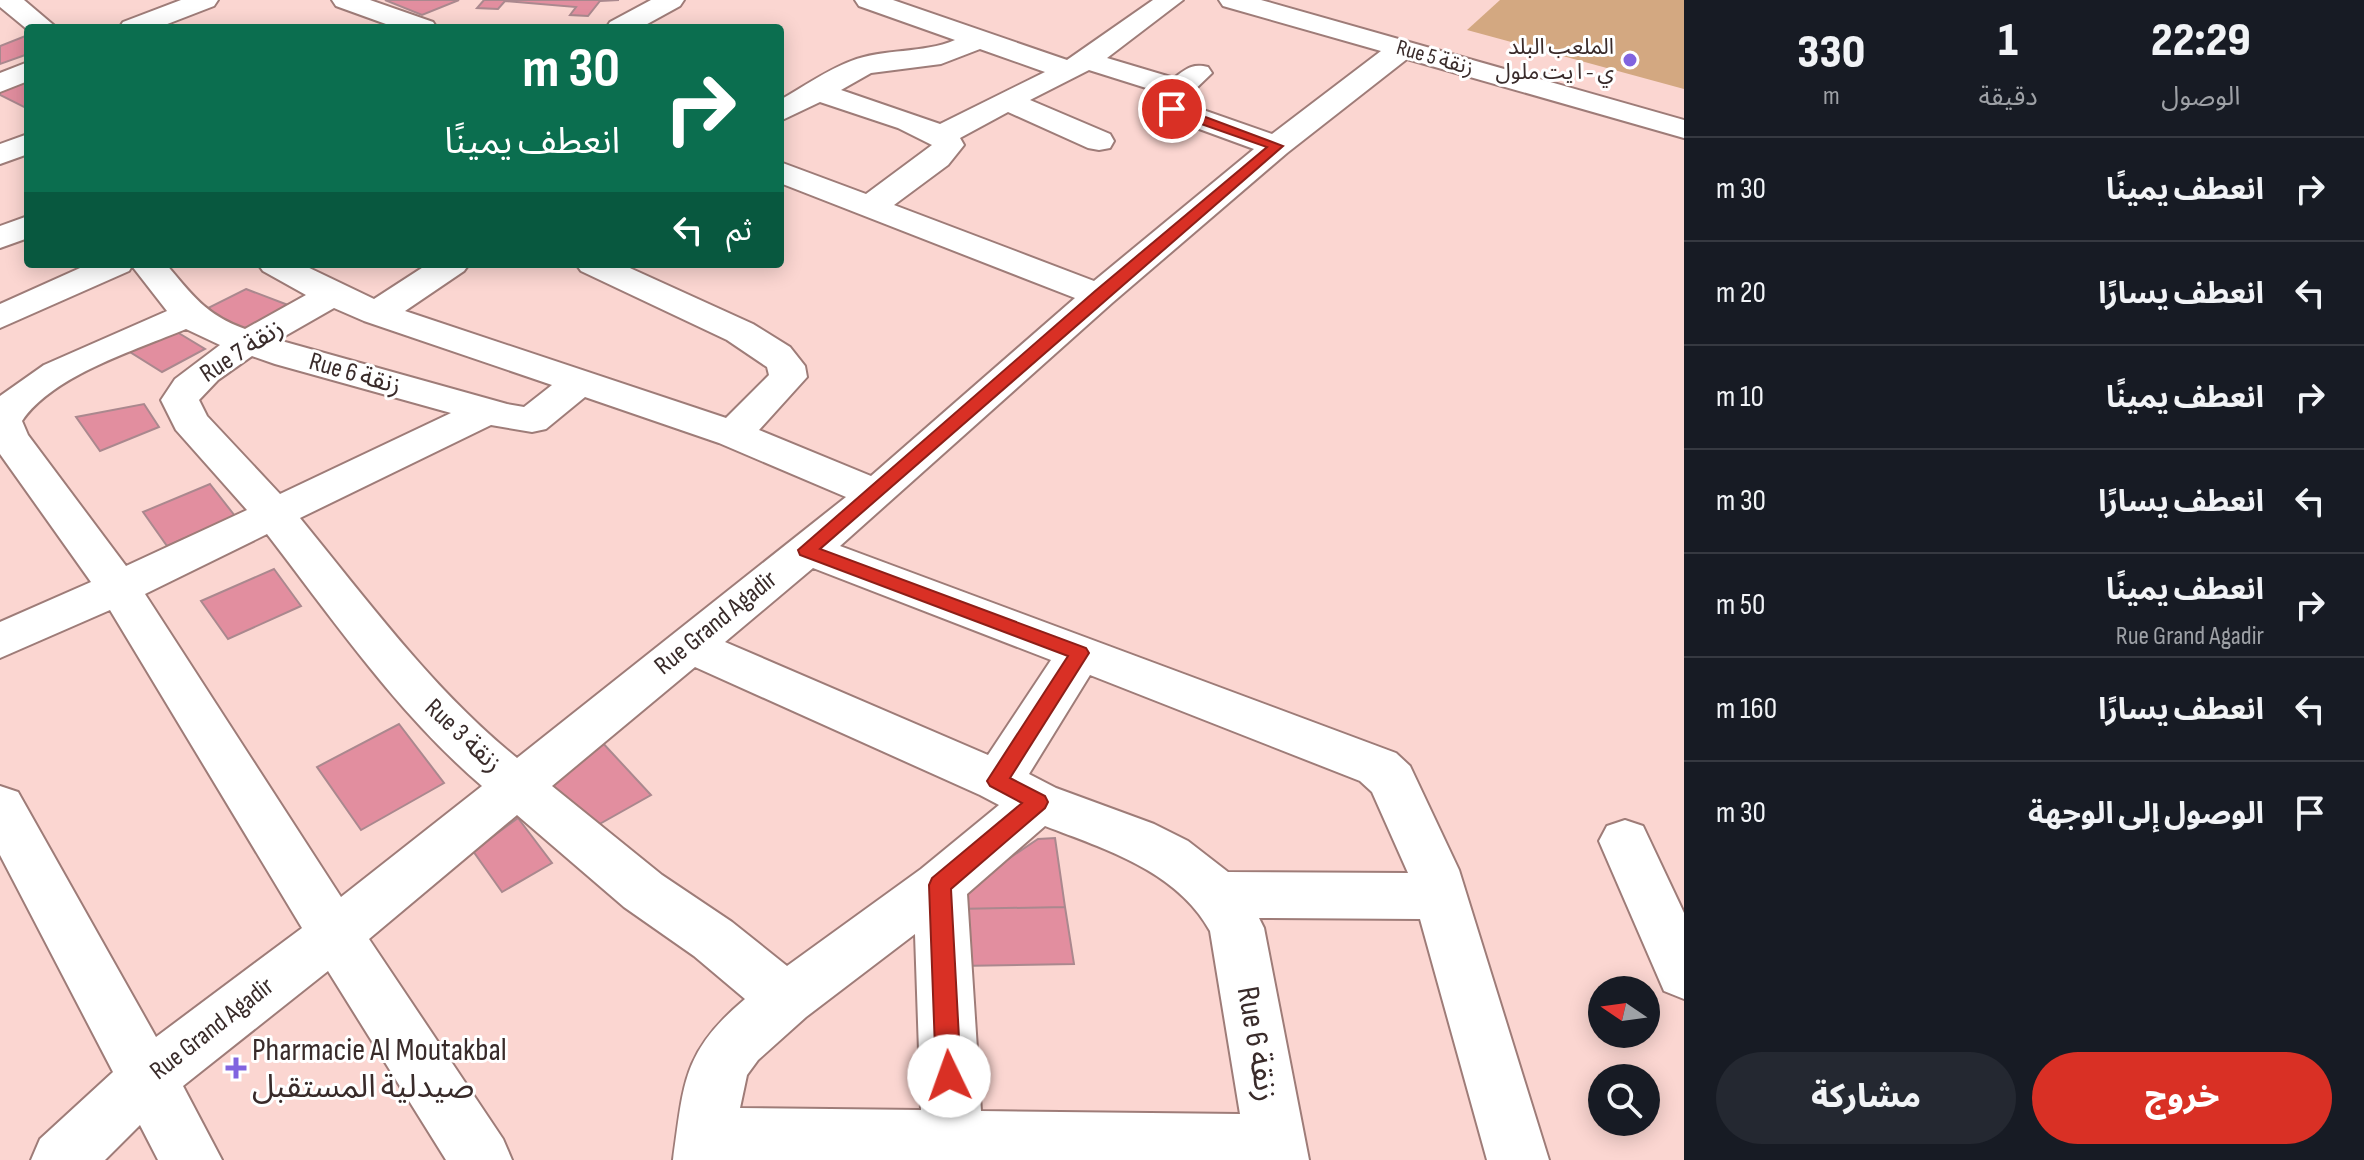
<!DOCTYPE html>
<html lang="ar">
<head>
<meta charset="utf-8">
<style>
  :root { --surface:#171b24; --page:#242831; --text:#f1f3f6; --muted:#9ea1a6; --line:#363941; --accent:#d93025 }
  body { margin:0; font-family:"Sofia Sans Condensed","Noto Sans Arabic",sans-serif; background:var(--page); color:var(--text); direction:rtl; height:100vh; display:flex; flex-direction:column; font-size:30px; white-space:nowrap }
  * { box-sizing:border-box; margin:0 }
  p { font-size:26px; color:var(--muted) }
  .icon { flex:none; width:44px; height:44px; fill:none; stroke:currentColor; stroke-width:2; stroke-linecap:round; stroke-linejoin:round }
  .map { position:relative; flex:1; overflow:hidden; direction:ltr }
  .sheet { display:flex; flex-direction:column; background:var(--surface); width:680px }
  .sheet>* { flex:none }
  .banner { position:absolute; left:24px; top:24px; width:760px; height:244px; border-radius:8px; box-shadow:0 4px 20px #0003; direction:rtl; background:#0b6e4f; color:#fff; overflow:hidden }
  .needle { width:52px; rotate:283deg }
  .fabs { position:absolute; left:1588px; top:976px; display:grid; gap:16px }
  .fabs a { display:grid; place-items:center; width:72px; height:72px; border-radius:50%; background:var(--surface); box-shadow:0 4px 20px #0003; font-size:40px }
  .pin { position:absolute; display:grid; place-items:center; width:68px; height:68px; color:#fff; margin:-34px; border:4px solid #fff; border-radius:50%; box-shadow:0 2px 8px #0007 }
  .me { position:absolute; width:88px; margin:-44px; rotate:357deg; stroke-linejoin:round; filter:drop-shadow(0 0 6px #0008) }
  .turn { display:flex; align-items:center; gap:28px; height:168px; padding:0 32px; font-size:36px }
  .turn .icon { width:104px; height:104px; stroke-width:2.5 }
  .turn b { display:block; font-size:56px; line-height:68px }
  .then { display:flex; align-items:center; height:76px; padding:0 32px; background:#0003; gap:16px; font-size:30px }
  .eta { display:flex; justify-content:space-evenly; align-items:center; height:136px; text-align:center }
  .eta b { font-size:48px; font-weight:800; line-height:56px }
  .cta { display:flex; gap:16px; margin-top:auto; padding:16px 32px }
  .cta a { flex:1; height:92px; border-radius:48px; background:var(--accent); color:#fff; font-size:32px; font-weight:800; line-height:92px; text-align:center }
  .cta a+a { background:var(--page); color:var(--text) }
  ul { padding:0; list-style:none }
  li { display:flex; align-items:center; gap:24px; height:104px; padding:0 32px; border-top:2px solid var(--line) }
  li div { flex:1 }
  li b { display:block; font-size:30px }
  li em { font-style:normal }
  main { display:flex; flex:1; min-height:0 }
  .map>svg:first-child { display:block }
</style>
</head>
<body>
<main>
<section class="sheet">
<div class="eta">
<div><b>22:29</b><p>الوصول</p></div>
<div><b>1</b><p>دقيقة</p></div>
<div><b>330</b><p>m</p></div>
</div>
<ul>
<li><svg class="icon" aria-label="right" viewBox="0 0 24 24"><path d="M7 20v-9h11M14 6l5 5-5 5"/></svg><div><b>انعطف يمينًا</b></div><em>30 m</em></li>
<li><svg class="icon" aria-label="left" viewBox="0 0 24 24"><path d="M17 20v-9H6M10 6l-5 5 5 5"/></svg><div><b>انعطف يسارًا</b></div><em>20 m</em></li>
<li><svg class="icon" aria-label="right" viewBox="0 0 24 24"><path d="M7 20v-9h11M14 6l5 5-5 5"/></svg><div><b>انعطف يمينًا</b></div><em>10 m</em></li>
<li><svg class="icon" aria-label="left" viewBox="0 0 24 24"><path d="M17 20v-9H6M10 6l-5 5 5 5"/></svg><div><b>انعطف يسارًا</b></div><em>30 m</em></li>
<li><svg class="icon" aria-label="right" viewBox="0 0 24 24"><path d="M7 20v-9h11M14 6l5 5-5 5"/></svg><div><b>انعطف يمينًا</b><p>Rue Grand Agadir</p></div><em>50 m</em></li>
<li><svg class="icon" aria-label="left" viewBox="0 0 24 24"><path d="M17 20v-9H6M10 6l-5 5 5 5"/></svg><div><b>انعطف يسارًا</b></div><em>160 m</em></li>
<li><svg class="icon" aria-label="arrive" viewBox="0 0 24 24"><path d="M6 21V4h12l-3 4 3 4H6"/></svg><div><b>الوصول إلى الوجهة</b></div><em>30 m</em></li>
</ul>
<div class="cta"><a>خروج</a><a>مشاركة</a></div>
</section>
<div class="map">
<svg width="1684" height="1160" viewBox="0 0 1684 1160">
  <rect width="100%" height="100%" fill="#fbd6d1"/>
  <path fill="#d3a881" d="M1500 0H1684V89L1467 30Z"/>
  <path fill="#e28e9f" stroke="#aa888e" stroke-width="2" d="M385 0H459L422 15Z
    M484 0H619L600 1 588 16 570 15 576 7 505 1 498 9 477 8Z
    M28 35V54L0 64V46Z
    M28 80V109L0 95V91Z
    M246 289 288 305 230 337 194 315Z
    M172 329 205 349 162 372 130 352Z
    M144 404 159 427 100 451 76 417Z
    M210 484 235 516 167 546 143 512Z
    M274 569 301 606 228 639 201 601Z
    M399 724 444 783 361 830 317 767Z
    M600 740 651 795 580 835 544 787Z
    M518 818 552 863 502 892 473 851Z
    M1055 838 1065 907 955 909 953 896 1038 839Z
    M1065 907 1074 964 959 966 955 909Z"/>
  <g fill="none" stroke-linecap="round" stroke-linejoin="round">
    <g stroke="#9e7c78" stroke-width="4">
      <path id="minor" d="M0 0H24L57 28 28 30 0 7Z
        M181 0H218L214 6 157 28H119L123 22Z
        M332 0H370L433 22 437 28H397L336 6Z
        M651 0H684L680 6 640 28H606L610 22Z
        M855 0H893L1067 60 1153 0H1183L1107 58 1174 78C1186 69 1192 63 1208 67L1212 73 1186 98V104L1272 134 1381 51 1223 6 1219 0H1261L1684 120V138L1407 59 1287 153 1112 303 840 546 1396 753 1410 766 1459 870 1549 1160H1487L1420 919 1259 918 1264 928 1309 1160H673C684 1083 682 1052 745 999L694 956 624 907 517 815 369 939 503 1139 512 1160H446L328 971 183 1086 222 1160H158L140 1125 105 1160H31L40 1139 113 1072 0 855V786L18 792 156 1037 302 928 110 610 0 658V622L91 582 0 454V396L44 365 167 311 132 266 129 271 0 328V304L89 264H166C192 295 206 315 245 329L306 295 263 271 258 264H301L374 299 428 264H469L464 271 405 311 726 418 769 375 767 367 727 340 581 271 576 264H621L753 324 790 347 805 366 807 377 759 430 871 476 1075 298 780 183V162L866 194 932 145 898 128 820 102 780 121V100C803 87 827 70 851 61 885 48 922 54 955 40L859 6ZM980 49 1045 72 940 124 841 90 871 73 941 64ZM1089 70 1159 92 1157 109 1161 115 1254 149 1094 281 894 205 948 165 964 145 960 138 1008 112 1088 148 1099 150 1110 148 1114 141 1110 134 1030 100ZM334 308 364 321 552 385 524 407 507 404 278 340ZM186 329 220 345 175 379 161 400 176 430 247 510 126 566 28 435 22 421C53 375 136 350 186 329ZM252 356 275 364 451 413 280 494 207 416 199 400 218 380ZM585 397 719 443 846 497 517 758C433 690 368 601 300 518L491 425 532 432 546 429ZM267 534C334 621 398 714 482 786L341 897 145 594ZM813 568 1051 660 988 755 725 642ZM695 667 980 795 999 805 921 869 787 966 732 922 662 875 552 786ZM1090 675 1360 781 1372 792 1408 873 1228 872 1188 841 1154 824 1056 788 1029 774ZM1045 826C1105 849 1177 871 1210 931L1240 1114 981 1111 967 894ZM915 934 921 1110 740 1108 747 1075 758 1060 806 1017Z
        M28 62V81L0 92V73Z
        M28 134V154L0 164V144Z
        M28 216V238L0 248V226Z
        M1625 820 1643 826 1684 913V999L1664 991 1599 841 1607 826Z"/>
    </g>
    <use href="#minor" fill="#fff" fill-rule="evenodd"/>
  </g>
  <path fill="#d93025" stroke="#8d1f18" stroke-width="2" d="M1167 106H1176L1283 146 820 549 1086 648 1089 653 1010 778 1045 796 1048 802 1045 808 951 889 961 1076 957 1084 949 1087 940 1084 936 1076 929 885 932 878 1022 803 990 786 987 781 1068 656 800 555 798 550 1094 292 1267 147 1167 112Z"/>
  <g fill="#8164df" stroke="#fff" stroke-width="3">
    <circle cx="1630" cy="60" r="8"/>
    <path d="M232 1056h8v8h8v8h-8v8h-8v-8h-8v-8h8z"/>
  </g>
  <g text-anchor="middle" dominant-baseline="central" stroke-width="6" stroke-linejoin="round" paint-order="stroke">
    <g font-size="22" fill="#392b2a" stroke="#fff" text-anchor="end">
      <text x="1614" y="47">الملعب البلد<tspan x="1614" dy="25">ي - ا يت ملول</tspan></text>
    </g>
    <g font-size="22" fill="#392b2a" stroke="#fff">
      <text transform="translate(1435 58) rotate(16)">Rue 5 زنقة</text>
    </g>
    <g font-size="26" fill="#392b2a" stroke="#fff">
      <text transform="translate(242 351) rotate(-33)">Rue 7 زنقة</text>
      <text transform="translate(355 374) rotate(16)">Rue 6 زنقة</text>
      <text transform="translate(716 623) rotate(-39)">Rue Grand Agadir</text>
      <text transform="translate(463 736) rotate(43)">Rue 3 زنقة</text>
      <text transform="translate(212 1029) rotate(-38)">Rue Grand Agadir</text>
    </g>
    <g font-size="32" fill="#392b2a" stroke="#fff">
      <text transform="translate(1257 1044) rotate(80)">Rue 6 زنقة</text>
    </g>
    <g font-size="32" fill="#392b2a" stroke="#fff" text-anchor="start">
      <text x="252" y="1050">Pharmacie Al Moutakbal<tspan x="252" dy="37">صيدلية المستقبل</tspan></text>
    </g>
  </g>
</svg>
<div class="fabs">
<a><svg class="needle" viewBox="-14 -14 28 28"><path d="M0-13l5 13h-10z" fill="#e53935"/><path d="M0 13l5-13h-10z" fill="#9ea1a6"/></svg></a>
<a><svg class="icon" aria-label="search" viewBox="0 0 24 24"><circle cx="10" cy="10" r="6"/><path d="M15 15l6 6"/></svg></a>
</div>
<div class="pin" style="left:1172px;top:109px;background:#d93025"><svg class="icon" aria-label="arrive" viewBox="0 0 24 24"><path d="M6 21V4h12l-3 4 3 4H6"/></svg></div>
<svg class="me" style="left:949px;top:1076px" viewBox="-20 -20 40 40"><circle r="19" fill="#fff"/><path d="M0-13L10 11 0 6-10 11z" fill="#d93025"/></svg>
<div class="banner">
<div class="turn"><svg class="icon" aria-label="right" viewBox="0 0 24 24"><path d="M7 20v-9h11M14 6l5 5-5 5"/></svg><div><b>30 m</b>انعطف يمينًا</div></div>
<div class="then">ثم<svg class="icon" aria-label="left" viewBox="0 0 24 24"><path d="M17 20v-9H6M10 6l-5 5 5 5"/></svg></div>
</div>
</div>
</main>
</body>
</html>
